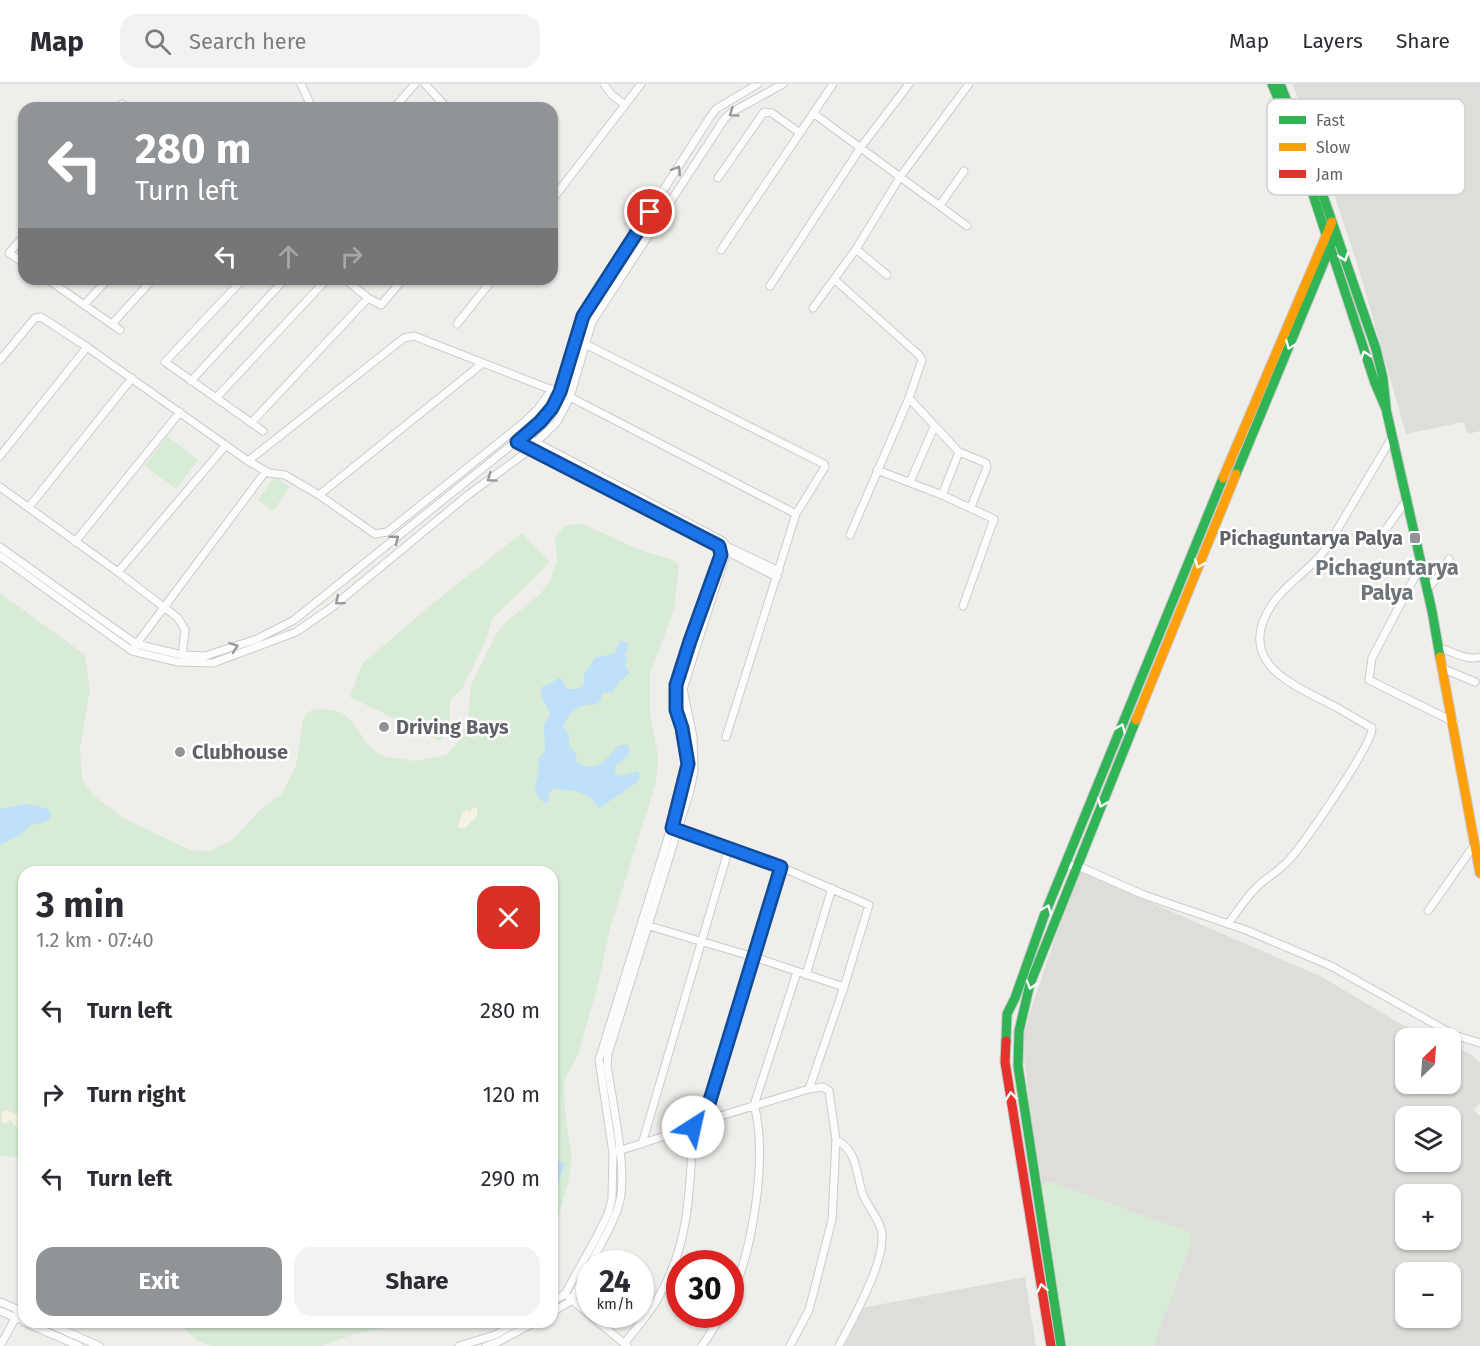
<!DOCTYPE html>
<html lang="en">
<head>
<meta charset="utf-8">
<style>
  :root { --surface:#fff; --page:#f2f2f3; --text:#2b2b33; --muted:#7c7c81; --line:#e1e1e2; --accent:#919496 }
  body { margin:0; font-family:"Fira Sans",sans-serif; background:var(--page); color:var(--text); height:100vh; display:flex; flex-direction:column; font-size:22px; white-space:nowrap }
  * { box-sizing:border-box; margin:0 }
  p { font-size:20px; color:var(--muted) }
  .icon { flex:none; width:33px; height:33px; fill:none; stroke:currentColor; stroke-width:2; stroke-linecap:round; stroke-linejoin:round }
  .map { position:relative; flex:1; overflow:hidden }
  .drawer { position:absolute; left:18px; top:782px; width:540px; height:462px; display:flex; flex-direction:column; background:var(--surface); border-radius:18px; box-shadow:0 2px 4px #0004 }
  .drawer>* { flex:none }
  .top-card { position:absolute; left:18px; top:18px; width:540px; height:183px; border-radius:18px; box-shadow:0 2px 4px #0004; background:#919496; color:#fff; overflow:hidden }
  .needle { width:39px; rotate:25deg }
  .controls { position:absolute; left:1395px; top:944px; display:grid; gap:12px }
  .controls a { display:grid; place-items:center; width:66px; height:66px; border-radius:12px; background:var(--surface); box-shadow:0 2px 4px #0004; font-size:30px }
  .speed { position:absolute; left:576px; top:1166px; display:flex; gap:12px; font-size:30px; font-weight:700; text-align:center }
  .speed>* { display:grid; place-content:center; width:78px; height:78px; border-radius:50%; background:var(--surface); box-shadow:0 2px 4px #0004; line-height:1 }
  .speed small { font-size:15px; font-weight:400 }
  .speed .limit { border:9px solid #d22; background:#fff; color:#111 }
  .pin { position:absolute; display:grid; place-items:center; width:51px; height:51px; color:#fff; margin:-26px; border:3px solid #fff; border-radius:50%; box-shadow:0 2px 6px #0007 }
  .me { position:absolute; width:66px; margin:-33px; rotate:35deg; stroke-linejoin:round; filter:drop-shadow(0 0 4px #0008) }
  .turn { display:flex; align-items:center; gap:21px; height:126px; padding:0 18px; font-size:27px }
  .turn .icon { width:78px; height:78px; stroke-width:2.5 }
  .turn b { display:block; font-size:42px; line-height:51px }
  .lanes { display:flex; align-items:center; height:57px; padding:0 18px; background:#0003; justify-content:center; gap:30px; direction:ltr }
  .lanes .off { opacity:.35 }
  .round { display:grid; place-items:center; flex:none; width:63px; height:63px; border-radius:18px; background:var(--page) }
  .summary { display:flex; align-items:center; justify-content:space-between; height:102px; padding:0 18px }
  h1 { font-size:36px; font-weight:700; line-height:45px }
  .button { display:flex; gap:12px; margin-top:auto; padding:12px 18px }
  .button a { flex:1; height:69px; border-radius:18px; background:var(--accent); color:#fff; font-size:24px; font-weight:700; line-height:69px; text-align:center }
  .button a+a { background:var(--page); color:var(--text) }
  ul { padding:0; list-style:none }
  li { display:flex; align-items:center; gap:18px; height:84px; padding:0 18px }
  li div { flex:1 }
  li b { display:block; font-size:22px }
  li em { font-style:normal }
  header { display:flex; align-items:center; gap:36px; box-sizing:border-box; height:84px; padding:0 30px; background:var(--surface); border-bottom:2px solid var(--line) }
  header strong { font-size:28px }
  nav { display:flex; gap:33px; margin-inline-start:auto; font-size:21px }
  .search { width:420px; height:54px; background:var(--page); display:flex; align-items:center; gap:15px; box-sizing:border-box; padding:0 21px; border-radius:18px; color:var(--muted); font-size:22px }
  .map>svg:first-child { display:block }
</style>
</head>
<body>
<header>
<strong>Map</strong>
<div class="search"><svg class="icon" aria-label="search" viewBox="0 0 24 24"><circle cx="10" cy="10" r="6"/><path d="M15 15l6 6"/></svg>Search here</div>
<nav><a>Map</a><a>Layers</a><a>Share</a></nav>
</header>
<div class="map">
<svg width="1480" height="1262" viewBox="0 0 1480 1262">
  <rect width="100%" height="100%" fill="#efeeea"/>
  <path fill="#dfddda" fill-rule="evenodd" d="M1292 0H1480V347L1468 350 1463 338 1406 350 1357 179 1318 62Z
    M1078 787 1322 893 1401 940 1434 954H1406V999H1450L1451 961 1471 970 1480 979V1019L1474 1026 1480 1032V1262H1069L1033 1047 1022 958 1031 925ZM1406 1032H1450V1077H1406ZM1406 1110H1450V1155H1406ZM1406 1188H1450V1233H1406Z
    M1025 1193 1036 1262H845L862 1224Z"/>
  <path fill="#d8ebd6" d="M167 352 198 376 176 405 145 382Z
    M275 392 290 403 273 427 258 416Z
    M580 439 643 467 673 476 679 481 674 526 650 589V630L658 672 656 699 611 841 597 904 578 971 564 997 565 1028 572 1075 568 1100 559 1130 552 1146V788H24V1074L0 1072V509L85 571 90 606 80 665 82 694 85 700 94 712 125 735 190 766 209 767 231 757 264 722 282 710 296 681 303 637 306 630 312 626 326 625 341 628 353 639 369 662 381 671 387 673 416 677 446 671 456 661 467 641 471 601 495 552 504 540 541 509 550 497 557 476 555 453 565 442Z
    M522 449 550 478 492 535 486 556 462 605 450 615 449 646 440 657 350 613 362 580 431 521Z
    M1051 1098 1189 1148 1192 1156 1154 1262H1067L1041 1108 1044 1099Z
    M178 1238H410L354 1250 321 1262H211L196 1256Z"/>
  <path fill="#f6f1e1" d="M472 723 477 724V732L465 744H459L458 741 462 729 467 726 470 728Z
    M5 1026 24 1032V1044H17L10 1036 6 1039 1 1038 2 1029Z"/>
  <path fill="#bfe0f9" d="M620 557 629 559 625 571 627 577 625 582 630 589 618 599 613 608 602 609 601 616 596 621C580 618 568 629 563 643L569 651V662L576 669 577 678C597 691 605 675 619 661H628L629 669 623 677 616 681 614 689 621 692 639 687V697L598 725C591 706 571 707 554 704L548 711 549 718 545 719C525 704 543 697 538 675L545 667 544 641 550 631C547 620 537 613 543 602L550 600 560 593 567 605H578L584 601V591L595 574 615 569Z
    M25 720 46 724 50 727 51 734 45 738 31 741 20 751 0 761V725Z
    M559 1078 565 1080 552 1117V1079Z"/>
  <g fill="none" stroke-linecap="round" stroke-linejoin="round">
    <g stroke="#cbcccc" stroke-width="9">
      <path id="street" d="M301 0 312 24
        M425 0 447 24
        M604 0 611 10 625 21
        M122 20 127 24
        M394 24 415 0
        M813 29 967 142
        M718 94 764 28 772 29 800 49
        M552 116 641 0
        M940 121 964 87
        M24 152 9 169 24 179
        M856 165 887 191
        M721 166 833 0
        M47 195 120 246
        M243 195 165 278 263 347
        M345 195 368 214 381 221 403 195
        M834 195 919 271 922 276 909 314 850 451
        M770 202 861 63 909 0
        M84 221 108 195
        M813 224 856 165 900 93 969 0
        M112 240 153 195
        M457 240 493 195
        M585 260 824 380 825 383 796 430 726 653
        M0 276 35 234 41 233 87 263 248 377 404 254 414 252 570 313 796 430
        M191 297 285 195
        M216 314 327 195
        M909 314 959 368 986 379 987 383 971 423
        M251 339 368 214
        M524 352 723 457 728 464 683 605 693 653 694 687 690 707 608 970 607 981C612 1016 627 1083 620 1116 615 1138 601 1159 591 1179
        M517 358 719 462 721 471 690 557 676 601 677 626 682 644 689 680 683 705 599 976 613 1069 612 1115 608 1130 596 1154 565 1210 552 1218
        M0 372 87 263
        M248 377 269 389 285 391 319 411 375 450 387 448 522 340 538 325 552 305
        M877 386 942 411 994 435 963 522
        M910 398 934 343
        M0 403 118 488 178 534 185 546 182 571
        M319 411 483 279
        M942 411 959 368
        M29 423 132 294
        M1379 455 1406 417
        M75 458 180 328
        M724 461 779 487
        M0 463 136 560 182 571 205 572 257 555 294 536 540 338 560 308 583 232 710 33 716 25 758 0
        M724 466 777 493
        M0 472 132 567 178 578 213 579 296 548 331 524 468 411 524 370 557 338 570 313 592 238 725 34 732 28 783 0
        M1421 481 1372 574 1369 596 1454 638
        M118 488 226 361
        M1427 505 1438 493 1449 475
        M135 562 266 387
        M1439 564C1453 567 1466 577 1480 573
        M1444 585 1475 598
        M677 746 781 783 869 821 844 903 809 1005
        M1064 782H1078L1144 811 1246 846 1298 868 1331 882 1454 951 1480 959
        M1428 827 1475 760
        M1228 840C1238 826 1247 812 1260 800 1269 792 1280 786 1288 777 1303 761 1373 660 1372 644 1360 637 1348 630 1336 623 1296 602 1234 580 1271 522 1285 500 1309 487 1325 466L1393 352
        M646 841 754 873 844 903
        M806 891 832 804
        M704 1037 781 783
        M836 1056C857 1066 856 1088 862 1108 866 1121 877 1131 881 1145 889 1173 852 1236 839 1262
        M642 1060 729 764
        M615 1068 693 1043 704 1037 809 1005 823 1003 829 1007 836 1056 832 1136 809 1226 790 1262
        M565 1210 627 1262
        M730 1214C753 1169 768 1070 754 1021L797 888
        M0 1218 23 1228
        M0 1227 19 1235
        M552 1228 571 1217 590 1181
        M24 1238 79 1262
        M45 1238 99 1262
        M625 1259C636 1244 649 1230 658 1214 690 1160 690 1104 693 1043
        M0 1262 20 1226
        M459 1262 495 1251 519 1238
        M486 1262 498 1258 535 1238
        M702 1262 723 1230"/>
    </g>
    <g stroke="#cacacb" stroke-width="11">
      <path id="fast" d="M1272 0 1294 53 1375 299 1386 325 1432 527 1440 573
        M1280 0 1311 77 1376 265 1383 294 1386 323
        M1236 390 1336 149
        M1006 957 1007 930 1015 914 1044 832 1223 394
        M1061 1262 1018 982 1019 947 1030 900 1136 636"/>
    </g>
    <g stroke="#cacacb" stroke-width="11">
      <path id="slow" d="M1223 394 1332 138
        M1440 573 1480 789
        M1136 636 1236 390"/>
    </g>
    <g stroke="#cacacb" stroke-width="11">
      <path id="jam" d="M1006 957 1005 978 1051 1262"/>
    </g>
    <use href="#street" stroke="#fdfcfc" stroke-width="7"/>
    <use href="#fast" stroke="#30b455" stroke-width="9"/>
    <use href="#slow" stroke="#ff9f0a" stroke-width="9"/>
    <use href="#jam" stroke="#e5322d" stroke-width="9"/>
  </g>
  <defs><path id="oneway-chevron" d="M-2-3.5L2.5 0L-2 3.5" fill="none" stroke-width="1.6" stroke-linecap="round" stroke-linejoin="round" transform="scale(1.5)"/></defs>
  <g stroke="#96999c">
    <use href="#oneway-chevron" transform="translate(733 29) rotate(146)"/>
    <use href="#oneway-chevron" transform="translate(677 86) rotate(-58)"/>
    <use href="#oneway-chevron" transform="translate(491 394) rotate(144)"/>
    <use href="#oneway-chevron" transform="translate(395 455) rotate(-39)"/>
    <use href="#oneway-chevron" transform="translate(339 517) rotate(140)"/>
    <use href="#oneway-chevron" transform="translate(234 563) rotate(-20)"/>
  </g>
  <g stroke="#fff">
    <use href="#oneway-chevron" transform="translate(1344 173) rotate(72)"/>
    <use href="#oneway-chevron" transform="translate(1290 261) rotate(112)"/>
    <use href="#oneway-chevron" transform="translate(1365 271) rotate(-108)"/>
    <use href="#oneway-chevron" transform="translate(1199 480) rotate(112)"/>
    <use href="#oneway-chevron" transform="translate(1121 644) rotate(-68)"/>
    <use href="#oneway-chevron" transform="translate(1102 719) rotate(112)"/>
    <use href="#oneway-chevron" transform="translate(1047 825) rotate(-68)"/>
    <use href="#oneway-chevron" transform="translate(1031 901) rotate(107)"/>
    <use href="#oneway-chevron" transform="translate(1011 1012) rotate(-96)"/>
    <use href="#oneway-chevron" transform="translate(1042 1204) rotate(-100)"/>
  </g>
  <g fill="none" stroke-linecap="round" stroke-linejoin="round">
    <g stroke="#114b97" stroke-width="15">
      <path id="route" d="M650 128 583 232 560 308 552 324 540 338 517 358 719 462 721 471 690 557 676 601V626L682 644 688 680 672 744 781 783 704 1036 693 1043"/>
    </g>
    <use href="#route" stroke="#1a73e8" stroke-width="10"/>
  </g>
  <g fill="#919496" stroke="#fff" stroke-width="2">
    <rect x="1409" y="448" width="12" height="12" rx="3"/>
    <circle cx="384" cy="643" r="6"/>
    <circle cx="180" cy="668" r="6"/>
  </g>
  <g text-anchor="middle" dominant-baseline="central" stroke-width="5" stroke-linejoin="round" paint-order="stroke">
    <g font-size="20" font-weight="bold" fill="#5f6368" stroke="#fff" text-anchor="start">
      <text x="1403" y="454" text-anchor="end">Pichaguntarya Palya</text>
      <text x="396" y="643">Driving Bays</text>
      <text x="192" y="668">Clubhouse</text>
    </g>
    <g font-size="22" font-weight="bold" fill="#70757a" stroke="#fff">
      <text x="1387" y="483">Pichaguntarya<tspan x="1387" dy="25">Palya</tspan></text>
    </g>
  </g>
  <rect x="1267" y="15" width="198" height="96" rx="9" fill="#fff" stroke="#cfd0d2" stroke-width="1.5"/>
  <rect x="1279" y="32" width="27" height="8" fill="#30b455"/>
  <rect x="1279" y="59" width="27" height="8" fill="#ff9f0a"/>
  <rect x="1279" y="86" width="27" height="8" fill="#e5322d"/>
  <g font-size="16" fill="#5f6368">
    <text x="1316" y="42">Fast</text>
    <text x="1316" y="69">Slow</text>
    <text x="1316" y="96">Jam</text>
  </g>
</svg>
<div class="controls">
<a><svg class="needle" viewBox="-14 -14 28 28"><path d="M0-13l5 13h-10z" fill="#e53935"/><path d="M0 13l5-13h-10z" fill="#7c7c81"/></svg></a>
<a><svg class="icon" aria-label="layers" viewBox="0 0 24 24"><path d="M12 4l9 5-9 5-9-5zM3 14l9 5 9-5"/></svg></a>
<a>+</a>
<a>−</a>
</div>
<div class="speed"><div>24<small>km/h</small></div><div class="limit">30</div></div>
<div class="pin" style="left:650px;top:128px;background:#d93025"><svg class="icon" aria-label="arrive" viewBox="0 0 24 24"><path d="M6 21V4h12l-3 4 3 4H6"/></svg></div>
<svg class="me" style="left:693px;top:1043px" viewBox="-20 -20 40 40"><circle r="19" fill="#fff"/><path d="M0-13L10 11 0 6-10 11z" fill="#1a73e8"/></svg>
<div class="top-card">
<div class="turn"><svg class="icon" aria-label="left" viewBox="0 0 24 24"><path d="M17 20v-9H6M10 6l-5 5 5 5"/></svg><div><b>280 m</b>Turn left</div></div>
<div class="lanes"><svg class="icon" aria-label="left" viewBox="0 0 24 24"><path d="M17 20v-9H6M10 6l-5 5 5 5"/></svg><svg class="icon off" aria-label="ahead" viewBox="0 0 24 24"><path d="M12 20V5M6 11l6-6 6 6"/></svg><svg class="icon off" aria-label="right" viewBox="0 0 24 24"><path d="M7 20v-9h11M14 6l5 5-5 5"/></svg></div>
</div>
<section class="drawer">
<div class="summary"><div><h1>3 min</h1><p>1.2 km · 07:40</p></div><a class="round" style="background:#d93025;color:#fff"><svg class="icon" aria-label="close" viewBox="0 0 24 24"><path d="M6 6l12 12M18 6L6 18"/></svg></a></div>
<ul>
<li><svg class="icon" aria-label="left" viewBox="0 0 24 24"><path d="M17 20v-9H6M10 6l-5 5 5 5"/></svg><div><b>Turn left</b></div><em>280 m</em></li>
<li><svg class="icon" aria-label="right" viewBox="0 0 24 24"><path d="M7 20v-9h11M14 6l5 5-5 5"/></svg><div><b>Turn right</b></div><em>120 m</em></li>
<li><svg class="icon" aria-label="left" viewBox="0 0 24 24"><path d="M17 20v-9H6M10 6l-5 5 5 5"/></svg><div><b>Turn left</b></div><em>290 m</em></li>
</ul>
<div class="button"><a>Exit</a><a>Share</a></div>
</section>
</div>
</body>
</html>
